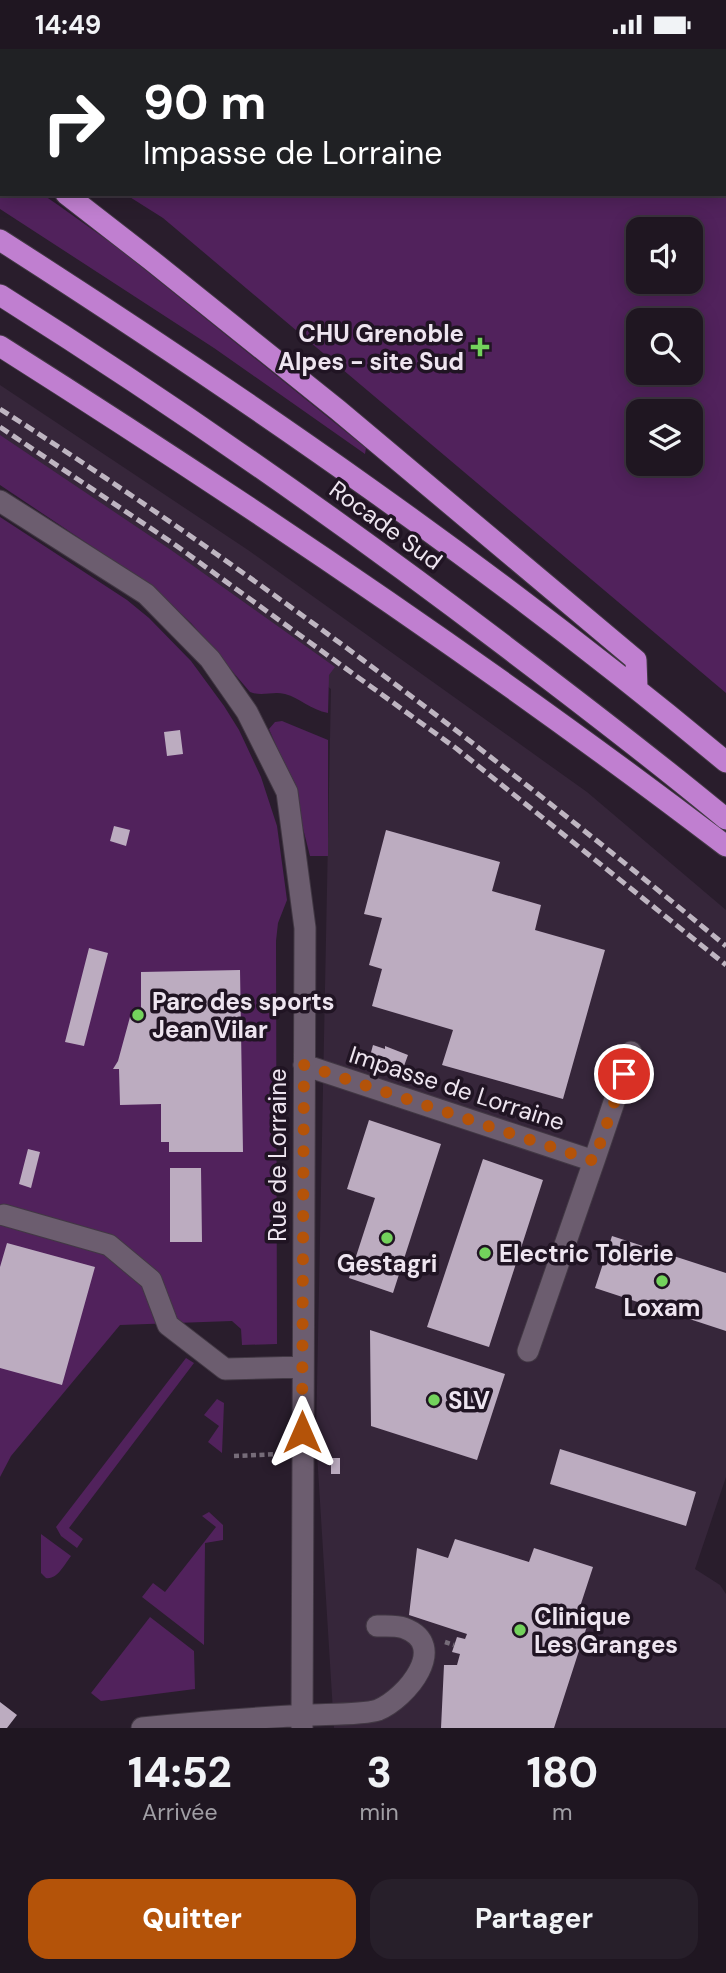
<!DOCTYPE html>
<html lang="fr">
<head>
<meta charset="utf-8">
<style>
  :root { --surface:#1f1621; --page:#271f2a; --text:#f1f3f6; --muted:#a19fa5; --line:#3c353f; --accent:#b45309 }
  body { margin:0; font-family:"DM Sans",sans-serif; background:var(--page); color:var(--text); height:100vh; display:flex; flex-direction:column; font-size:26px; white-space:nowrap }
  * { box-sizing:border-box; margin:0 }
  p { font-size:23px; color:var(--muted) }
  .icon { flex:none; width:38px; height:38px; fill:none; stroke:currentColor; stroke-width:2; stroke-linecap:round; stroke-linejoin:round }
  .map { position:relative; height:1679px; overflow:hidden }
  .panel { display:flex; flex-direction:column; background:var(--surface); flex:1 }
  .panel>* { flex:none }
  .guide { position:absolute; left:0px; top:0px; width:726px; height:147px; box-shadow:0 4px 18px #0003,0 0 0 2px var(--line); background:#202124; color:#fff; overflow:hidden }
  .controls { position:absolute; left:626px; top:168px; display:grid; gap:14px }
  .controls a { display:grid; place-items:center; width:77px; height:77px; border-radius:14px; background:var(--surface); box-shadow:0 4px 18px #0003,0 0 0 2px var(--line); font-size:35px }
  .pin { position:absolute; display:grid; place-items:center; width:60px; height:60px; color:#fff; margin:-30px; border:4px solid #fff; border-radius:50%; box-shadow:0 2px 7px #0007 }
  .me { position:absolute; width:77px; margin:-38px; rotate:0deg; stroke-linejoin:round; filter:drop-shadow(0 0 5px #0008) }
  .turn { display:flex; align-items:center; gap:24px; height:147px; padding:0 28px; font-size:32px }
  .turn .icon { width:91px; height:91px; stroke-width:2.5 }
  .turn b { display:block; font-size:49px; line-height:60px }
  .eta { display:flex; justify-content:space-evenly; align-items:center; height:119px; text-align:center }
  .eta b { font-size:42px; font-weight:800; line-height:49px }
  .action { display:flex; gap:14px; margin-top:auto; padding:14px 28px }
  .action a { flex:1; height:80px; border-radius:21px; background:var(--accent); color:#fff; font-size:28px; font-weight:800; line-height:80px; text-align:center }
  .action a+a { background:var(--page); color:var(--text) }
  .status { display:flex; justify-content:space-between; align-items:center; height:49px; padding:0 35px; background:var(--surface); direction:ltr }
  .status svg { height:19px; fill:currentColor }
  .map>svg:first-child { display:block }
</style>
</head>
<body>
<div class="status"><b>14:49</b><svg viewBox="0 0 49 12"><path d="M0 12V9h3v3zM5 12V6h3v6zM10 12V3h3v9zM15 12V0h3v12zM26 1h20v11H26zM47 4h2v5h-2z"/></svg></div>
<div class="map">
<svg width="726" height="1679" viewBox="0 0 726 1679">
  <rect width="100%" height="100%" fill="#291d2c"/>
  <path fill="#36263a" d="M0 336 248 501 587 743 726 861V1428L695 1520 720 1536 726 1545V1679H334L316 1388 331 640 120 490 0 412Z"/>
  <path fill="#51225c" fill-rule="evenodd" d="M167 0H703L706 2H167Z
    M725 12 726 13V644L163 169 125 145H724ZM639 180H691V233H639ZM639 271H691V324H639ZM639 362H691V415H639Z
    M0 118 2 145H42L58 156 117 198 366 399 365 405 214 299 0 160Z
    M0 386 171 501 335 618 329 626 328 664C311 661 300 649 285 645 272 642 262 648 250 643L191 574 148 535 0 436Z
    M0 468 127 551 149 569 191 612 224 657 239 681 261 728 277 777 287 851 278 874 276 892 277 1295 242 1296 241 1280 232 1272 120 1276 11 1407 0 1428Z
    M282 672 328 691V807H310L291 732 269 680 275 673Z
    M186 1309 194 1314 69 1479 83 1490 77 1499 61 1487 56 1478Z
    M217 1350 224 1354 222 1404 208 1393 219 1377 204 1366Z
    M209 1463 223 1476V1491L205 1494 204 1596 142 1548 153 1534 165 1543 216 1478 202 1467Z
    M41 1485 71 1507C64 1516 57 1531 46 1529L41 1524Z
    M150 1568 194 1602 195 1640 101 1652 91 1644Z"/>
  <path fill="#bcacc0" d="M180 681 183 705 167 707 164 683Z
    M114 777 130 781 126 797 110 792Z
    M386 781 500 813 492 842 541 856 535 881 605 901 563 1050 442 1016 453 981 372 957 382 920 369 916 382 869 364 865Z
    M89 899 108 904 84 997 65 993Z
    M240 921 243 1103H169V1093H161V1055L120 1056 119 1020H113L118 1012 130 968H141V923Z
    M373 996 385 1000V997L408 1006 400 1028 387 1024 388 1021 367 1018Z
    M369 1071 441 1095 393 1244 349 1229 375 1149 347 1140Z
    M28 1100 40 1103 31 1139 19 1135Z
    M483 1110 543 1131 489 1298 427 1278Z
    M170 1119H201L202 1193H170Z
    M612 1187 726 1224V1282L595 1239Z
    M7 1194 95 1218 62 1336 0 1319V1218Z
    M370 1281 505 1325 477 1411 371 1377Z
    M560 1400 696 1443 686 1477 550 1435Z
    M331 1409H340V1425H331Z
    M455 1490 529 1513 534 1499 593 1518 575 1573 587 1577 554 1679H441L444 1616H457L460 1605 452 1603 457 1588 465 1590 467 1585 409 1566 417 1499 448 1509Z
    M0 1653 17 1666 7 1679H0Z"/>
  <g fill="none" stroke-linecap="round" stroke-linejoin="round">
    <g stroke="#423844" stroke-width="23">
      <path id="minor" d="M0 452 146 545 210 610 247 663 287 743 305 879 302 1679
        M304 1016 594 1112 528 1302
        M594 1112 631 1003
        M4 1166 109 1196 151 1231 168 1276 225 1320 303 1318
        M142 1679C198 1673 253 1669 308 1666 325 1665 363 1666 378 1661 407 1649 450 1596 404 1579 396 1576 385 1577 377 1577"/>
    </g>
    <g stroke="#423844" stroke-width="23">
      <path id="highway" d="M0 101 2 102
        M66 145 151 211 338 361 636 611 637 639
        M0 191C251 352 497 522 726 713
        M0 246C173 355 342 473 505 597 579 653 654 710 726 770
        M0 297C248 454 493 619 726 797"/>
    </g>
    <path stroke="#766c79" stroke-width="4.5" stroke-dasharray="5 3.5" stroke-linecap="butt" d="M147 2 148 0
      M0 9 2 10
      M234 1407 280 1405
      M445 1593 454 1596"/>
    <use href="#minor" stroke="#6c5d6f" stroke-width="21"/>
    <use href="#highway" stroke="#c07fd0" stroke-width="21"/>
    <path stroke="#beb5c1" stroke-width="5" stroke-dasharray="10 5" stroke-linecap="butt" d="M0 360C254 522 494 705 726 897
      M0 378 174 495 457 700 726 916"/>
  </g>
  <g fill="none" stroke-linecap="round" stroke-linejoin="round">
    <path stroke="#b45309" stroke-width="12" stroke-dasharray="0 21.6" d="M302 1383 304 1016 594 1112 624 1025"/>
  </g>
  <g fill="#73d25c" stroke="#201423" stroke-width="2.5">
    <path d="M476.5 287.5h7v7h7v7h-7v7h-7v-7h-7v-7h7z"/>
    <circle cx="138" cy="966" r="7"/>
    <circle cx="387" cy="1189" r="7"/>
    <circle cx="485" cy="1204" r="7"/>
    <circle cx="662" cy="1232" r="7"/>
    <circle cx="434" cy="1351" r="7"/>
    <circle cx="520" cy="1581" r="7"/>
  </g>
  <g text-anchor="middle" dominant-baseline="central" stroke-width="7" stroke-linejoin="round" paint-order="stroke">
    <g font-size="24" font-weight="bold" fill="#eee5f0" stroke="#201423" text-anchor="start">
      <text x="464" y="284" text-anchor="end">CHU Grenoble<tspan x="464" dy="28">Alpes - site Sud</tspan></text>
      <text x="152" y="952">Parc des sports<tspan x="152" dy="28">Jean Vilar</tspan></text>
      <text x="499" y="1204">Electric Tolerie</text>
      <text x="387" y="1214" text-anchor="middle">Gestagri</text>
      <text x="662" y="1258" text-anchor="middle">Loxam</text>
      <text x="448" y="1351">SLV</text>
      <text x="534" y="1567">Clinique<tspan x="534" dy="28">Les Granges</tspan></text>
    </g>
    <g font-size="24" fill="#eee5f0" stroke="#201423">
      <text transform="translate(386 476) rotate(36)">Rocade Sud</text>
      <text transform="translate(457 1039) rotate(18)">Impasse de Lorraine</text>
      <text transform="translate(277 1106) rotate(-90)">Rue de Lorraine</text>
    </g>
  </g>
</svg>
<div class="controls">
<a><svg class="icon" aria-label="sound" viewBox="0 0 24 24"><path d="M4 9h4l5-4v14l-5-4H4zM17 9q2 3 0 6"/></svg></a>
<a><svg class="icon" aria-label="search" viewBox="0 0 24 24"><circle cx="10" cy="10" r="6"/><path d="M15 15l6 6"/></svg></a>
<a><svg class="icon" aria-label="layers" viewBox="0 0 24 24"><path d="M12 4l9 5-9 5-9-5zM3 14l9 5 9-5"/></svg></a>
</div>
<div class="pin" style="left:624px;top:1025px;background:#d93025"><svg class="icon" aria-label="arrive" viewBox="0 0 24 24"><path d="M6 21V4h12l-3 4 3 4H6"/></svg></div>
<svg class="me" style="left:302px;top:1383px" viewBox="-20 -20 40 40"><path d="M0-17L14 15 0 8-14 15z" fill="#b45309" stroke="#fff" stroke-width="4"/></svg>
<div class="guide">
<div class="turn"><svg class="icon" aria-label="right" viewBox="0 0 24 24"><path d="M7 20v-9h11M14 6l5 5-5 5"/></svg><div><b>90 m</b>Impasse de Lorraine</div></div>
</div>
</div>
<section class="panel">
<div class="eta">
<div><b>14:52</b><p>Arrivée</p></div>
<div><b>3</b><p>min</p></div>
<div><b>180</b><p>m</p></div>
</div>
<div class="action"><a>Quitter</a><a>Partager</a></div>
</section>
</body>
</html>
